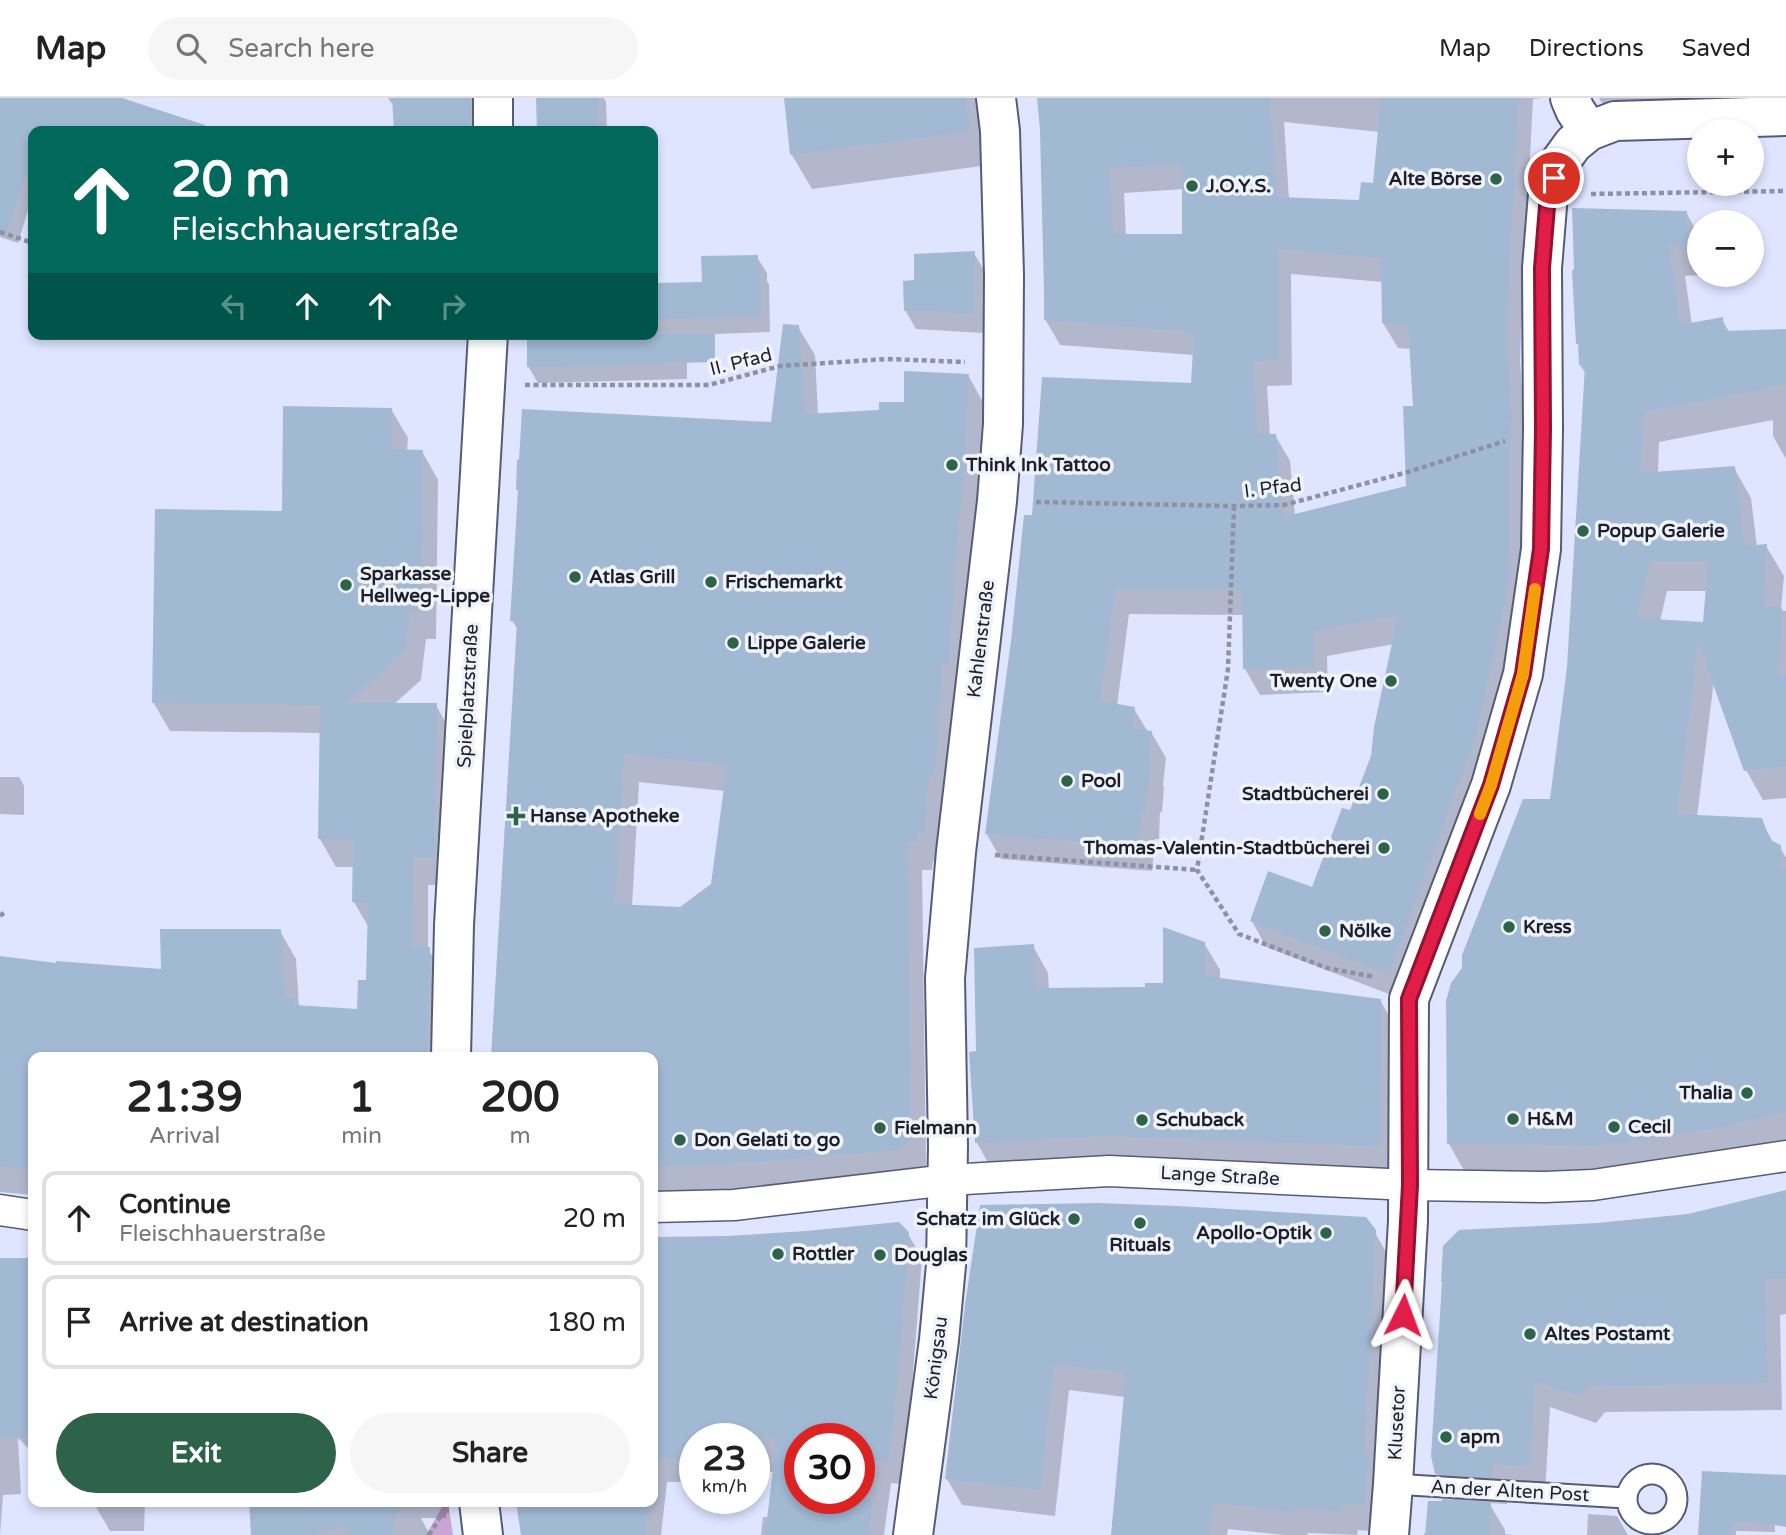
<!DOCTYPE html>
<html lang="en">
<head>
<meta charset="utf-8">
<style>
  :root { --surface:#fff; --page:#f6f6f6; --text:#222; --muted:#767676; --line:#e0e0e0; --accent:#2d6349 }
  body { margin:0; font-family:"Varela Round",sans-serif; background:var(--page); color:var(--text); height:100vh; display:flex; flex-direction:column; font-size:26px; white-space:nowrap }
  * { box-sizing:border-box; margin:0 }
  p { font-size:23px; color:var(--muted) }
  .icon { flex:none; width:38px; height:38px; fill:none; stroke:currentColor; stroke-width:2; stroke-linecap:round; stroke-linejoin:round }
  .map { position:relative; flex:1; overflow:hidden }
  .sheet { position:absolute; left:28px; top:954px; width:630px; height:455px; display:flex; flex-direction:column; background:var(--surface); border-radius:14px; box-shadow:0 4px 10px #0003 }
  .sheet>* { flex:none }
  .top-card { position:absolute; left:28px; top:28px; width:630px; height:214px; border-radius:14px; box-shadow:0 4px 10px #0003; background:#00695c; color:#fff; overflow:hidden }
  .controls { position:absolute; left:1687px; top:21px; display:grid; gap:14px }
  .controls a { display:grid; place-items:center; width:77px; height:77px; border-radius:50%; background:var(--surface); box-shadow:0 4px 10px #0003; font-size:35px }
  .speed { position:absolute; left:679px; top:1325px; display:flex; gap:14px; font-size:35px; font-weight:700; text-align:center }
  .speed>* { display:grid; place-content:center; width:91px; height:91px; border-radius:50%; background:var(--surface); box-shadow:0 4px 10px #0003; line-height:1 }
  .speed small { font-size:18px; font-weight:400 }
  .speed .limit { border:10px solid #d22; background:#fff; color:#111 }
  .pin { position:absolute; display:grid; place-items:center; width:60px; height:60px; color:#fff; margin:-30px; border:4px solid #fff; border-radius:50%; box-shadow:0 2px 7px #0007 }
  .me { position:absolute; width:77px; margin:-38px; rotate:3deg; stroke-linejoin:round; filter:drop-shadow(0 0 5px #0008) }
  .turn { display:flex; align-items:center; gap:24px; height:147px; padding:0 28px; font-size:32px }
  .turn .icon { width:91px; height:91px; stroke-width:2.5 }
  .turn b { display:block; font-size:49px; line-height:60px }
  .lanes { display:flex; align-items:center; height:66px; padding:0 28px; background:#0003; justify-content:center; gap:35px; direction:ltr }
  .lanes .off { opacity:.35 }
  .eta { display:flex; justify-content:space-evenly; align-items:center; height:119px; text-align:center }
  .eta b { font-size:42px; font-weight:800; line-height:49px }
  .cta { display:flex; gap:14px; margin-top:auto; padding:14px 28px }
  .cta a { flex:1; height:80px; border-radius:42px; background:var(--accent); color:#fff; font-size:28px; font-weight:800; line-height:80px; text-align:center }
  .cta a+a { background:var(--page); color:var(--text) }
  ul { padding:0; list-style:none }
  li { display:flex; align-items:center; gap:21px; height:94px; margin:0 14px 10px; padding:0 14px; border:4px solid var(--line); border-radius:14px }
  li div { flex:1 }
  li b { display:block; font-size:26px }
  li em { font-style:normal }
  header { display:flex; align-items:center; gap:42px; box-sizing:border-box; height:98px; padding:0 35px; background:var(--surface); border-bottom:2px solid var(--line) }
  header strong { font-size:33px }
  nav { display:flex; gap:38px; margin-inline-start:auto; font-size:24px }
  .search { width:490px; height:63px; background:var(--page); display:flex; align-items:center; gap:18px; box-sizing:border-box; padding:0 24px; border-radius:38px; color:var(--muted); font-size:26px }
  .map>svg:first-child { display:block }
</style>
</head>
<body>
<header>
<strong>Map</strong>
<div class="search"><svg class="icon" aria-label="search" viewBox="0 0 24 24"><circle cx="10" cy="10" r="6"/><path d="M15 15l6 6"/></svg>Search here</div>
<nav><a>Map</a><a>Directions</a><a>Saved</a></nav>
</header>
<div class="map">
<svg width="1786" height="1437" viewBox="0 0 1786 1437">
  <rect width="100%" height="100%" fill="#dfe5ff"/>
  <path fill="#cba5d1" d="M445 1404H448L453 1437H426Z"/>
  <path fill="#0003" fill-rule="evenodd" d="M0 0H62L52 33H33V96L18 145 0 139Z
    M95 0H116L192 25 197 33H88Z
    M388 0H482V33H396L394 5H391Z
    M538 0H604L606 4 607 33H539Z
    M786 0H981L989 67 812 91 792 57Z
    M1038 0H1541L1533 1 1521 229 1520 264 1526 347 1523 348 1522 514 1490 664 1402 901 1266 849 1252 823 1313 792 1351 714 1372 659 1394 546 1327 558 1328 594 1260 597 1245 571 1244 517 1129 516 1117 608 1134 611 1148 634H1151L1166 660 1163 687 1164 690 1162 714H1160L1159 741H1155L1152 773 1001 761 986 735 1034 419 1193 287 1194 257 1060 247 1045 221 1042 31ZM1284 24 1380 34 1375 87 1361 104 1289 101ZM1184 91V138H1126L1124 95ZM1291 176 1383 184V225L1398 250 1411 251 1415 310 1408 389 1295 418 1290 363 1275 337H1270L1267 288 1292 287Z
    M1599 0H1786L1607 13Z
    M1686 114 1699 138V177H1703L1685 178 1692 227 1722 221 1729 234 1786 233V361L1773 338V322L1659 344 1658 375 1734 370 1751 400 1757 449 1766 448 1784 478 1781 512 1786 513V700L1763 702 1746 672 1714 582 1697 719 1761 722 1774 746 1780 749 1786 760V1047L1594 1078 1466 1076 1449 1046 1464 870 1552 703 1568 569 1586 276 1580 267ZM1667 493H1707L1705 525 1660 523Z
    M974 155 985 174 984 235 916 231 905 212 915 184Z
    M757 159 767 175V183L769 186 770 234 687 237V281L538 285 528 268 653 236V186H704Z
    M798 229 815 257 818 317 881 314 906 306 968 277 984 306 979 404 940 763H933L932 772H922L926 1070 916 1080 758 1093 653 1096V959H493L519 534 512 522 519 395 518 391 772 326ZM639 684 725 693 713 787 681 811 632 808Z
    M391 311 408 340 407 353H422L438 382 436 541H426L421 582 393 607H436L452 636 449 787H428V851L446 880 442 959H33V1097L0 1094V860L57 867 163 873 280 833 296 861 299 909 359 913 367 884 369 830 354 804 355 769H336L320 741 322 635 170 633 153 604 283 415Z
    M0 679H19L24 688V717L0 716Z
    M1204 845 1220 872V882L1380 902 1396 930 1394 1074 992 1072 977 1045 978 955 1033 848 1048 875 1049 892 1146 891 1165 886Z
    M1786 1094V1216L1780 1217 1782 1312 1605 1314 1596 1325 1550 1309 1545 1395 1508 1392 1507 1406 1489 1405 1505 1432V1436L1514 1437H1424V1435H1427L1453 1404 1437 1376 1597 1127 1688 1117Z
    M1374 1133 1390 1161 1380 1434 1358 1432 1357 1437 1308 1435 1307 1437H1284L1228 1431 1227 1437H1113L1125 1299 1069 1292 1055 1418 962 1407 947 1381 967 1208Z
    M908 1136 922 1160 910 1312 901 1386 891 1385 884 1437H761L763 1419H769L774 1374H754V1340H695V1384H667L661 1437H523L519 1404H653V1140ZM800 1340H859V1400H800Z
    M33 1161V1355L18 1340 21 1396 3 1397 0 1437V1162Z
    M1774 1387 1775 1434 1736 1433V1437H1700Z
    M93 1404H145L144 1433H110Z
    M251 1404H449V1415H446V1420H421L430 1437H252Z
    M1588 1416 1617 1418 1628 1437H1587Z"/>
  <path fill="#a2b9d4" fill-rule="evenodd" d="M0 0H122L205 27 204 33H33V80L25 78 8 133 0 132Z
    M392 0H471V33H394Z
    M536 0H598L599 33H537Z
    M784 0H966L970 33 790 57Z
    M1037 0H1270L1277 99 1359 102 1361 84 1373 85 1381 0H1518L1506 237 1512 322H1510L1508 487 1476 638 1388 876 1250 823 1268 773 1312 789 1342 710 1350 712 1371 658 1374 629 1398 517 1313 533 1314 569 1243 571 1242 492 1115 491 1100 603 1135 609 1133 631 1152 633 1149 662H1151L1149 689H1147L1145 716H1141L1138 748 985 736 1011 543 1024 417H1032L1042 279 1191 285 1194 234 1044 222V193L1040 32ZM1180 66V67H1182V136H1113L1110 70ZM1278 151 1381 160 1382 225 1408 227 1413 308H1403L1406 388 1283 419 1276 336H1257L1254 263 1278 262Z
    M1572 110 1687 113 1688 147 1669 148 1680 227 1723 219 1724 233 1786 231V286L1643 314 1640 375 1735 368 1745 448 1767 446 1763 508 1782 510 1779 577 1786 576V668L1744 673 1698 544 1677 716 1762 720 1770 742 1781 747 1780 770H1786V1014L1720 1029 1639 1042 1575 1049V1047L1447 1046 1446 903 1451 885 1462 870V857L1523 701H1550L1567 569 1585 268 1579 267 1578 246H1576L1572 173 1574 171ZM1650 463H1708L1703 524 1637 520Z
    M975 153 974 216 918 212 904 213 903 183 914 182V156Z
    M758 157V168H760L761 218 656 221 657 185 702 184 701 158Z
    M783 226 799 227 804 316 879 312V304H904V273L969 276 964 374 956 454 949 566H942L935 678H929L924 735H917V744H907L911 1041 899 1052 742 1065 653 1068V959H491L517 524 510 523 518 392H516L517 361 519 362 522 311 771 324ZM624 656 727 667 711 786 680 809 615 806Z
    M527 236H715V264L527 269Z
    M283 308 392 310V351L423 352 421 513H410L405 553 347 605H437L434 759H413L412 849H430L427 936 428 959H33V1072L0 1068V858L56 865V863L161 871 160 831H281L284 899H295V907L357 911 358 882H366L368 805 352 804 353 742 318 741 320 607 152 605 155 411 282 413Z
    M1163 829 1205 844V878L1381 901 1380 1048 1105 1038 975 1045 969 954 976 953 974 850 1034 846 1035 890 1145 889V885H1163Z
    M1786 1092V1181H1765L1768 1285 1590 1288 1580 1298 1535 1283 1530 1368 1493 1366 1492 1380 1435 1376 1431 1358 1442 1184H1441L1443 1148 1459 1132 1597 1125 1688 1116Z
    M1099 1105 1177 1108 1366 1119 1376 1132 1364 1358H1369L1365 1407 1343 1405 1342 1413 1293 1409V1413L1213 1405 1209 1437H1111L1126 1275 1054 1266 1040 1392 945 1381 965 1207 980 1107Z
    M899 1124 909 1134 897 1287 888 1363 859 1360V1340H800V1400H873L868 1437H765L777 1340H695V1351H687V1361H653V1139L727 1138 806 1133Z
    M0 1160H33V1340L0 1339Z
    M1702 1373 1786 1377V1429L1769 1426 1732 1424 1731 1437H1698Z
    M1442 1401 1491 1404 1489 1437H1425L1428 1403H1442Z
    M249 1404H398L399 1413 395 1414 392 1437H350L344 1428 313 1437H251Z
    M516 1404H649L646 1437H521Z"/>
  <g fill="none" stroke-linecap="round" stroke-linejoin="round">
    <g stroke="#565c78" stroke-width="23">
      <path id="service" d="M1627 1401a25 25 0 1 1 50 0a25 25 0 1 1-50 0Z
        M1393 1386 1626 1400"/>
    </g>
    <g stroke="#565c78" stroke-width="33">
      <path id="pedestrian" d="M653 1109 734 1107 948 1082 1109 1073 1410 1087 1545 1089 1593 1087 1786 1058
        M0 1112 33 1117"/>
    </g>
    <g stroke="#565c78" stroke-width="42">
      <path id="minor" d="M493 0V33
        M1570 0 1575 12 1589 33
        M451 959 454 827 488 236
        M479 1404 483 1437
        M913 1437 939 1242 946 1167 948 1048 945 880 956 754 997 403 1003 326 1004 177 1000 33 996 0
        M1389 1437 1393 1386 1408 1123 1409 901 1491 687 1523 576 1541 451 1543 331 1542 170 1548 96 1560 64 1573 46 1589 33 1615 23 1786 18"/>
    </g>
    <path stroke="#8d91a5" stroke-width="4.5" stroke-dasharray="5 3.5" stroke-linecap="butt" d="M1591 96 1786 93
      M0 134 33 145
      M525 287H709L780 268 887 261 965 264
      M1036 404 1234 408 1284 407 1408 374 1505 343
      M1234 408 1228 571 1197 772 1239 836 1327 870 1375 879
      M995 757 1197 772
      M0 818 6 813
      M429 1437 441 1418"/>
    <use href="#service" stroke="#fff" stroke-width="19"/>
    <use href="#pedestrian" stroke="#fff" stroke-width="30"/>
    <use href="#minor" stroke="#fff" stroke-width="38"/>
  </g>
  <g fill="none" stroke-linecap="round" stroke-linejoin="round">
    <g stroke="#92132f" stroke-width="18">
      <path id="route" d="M1403 1217 1410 1087 1409 901 1491 687 1523 576 1541 451 1543 331 1542 170 1548 96 1554 80"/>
    </g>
    <use href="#route" stroke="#e11d48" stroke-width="12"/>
    <path stroke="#f59e0b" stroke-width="12" d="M1480 716 1491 687 1523 576 1535 491"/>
  </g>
  <g fill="#2d6349" stroke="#f1f3fa" stroke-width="2.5">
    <circle cx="1496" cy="81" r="7"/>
    <circle cx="1192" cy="88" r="7"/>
    <circle cx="952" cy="367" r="7"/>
    <circle cx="1583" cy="433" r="7"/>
    <circle cx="575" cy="479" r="7"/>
    <circle cx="711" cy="484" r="7"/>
    <circle cx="346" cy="487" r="7"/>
    <circle cx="733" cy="545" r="7"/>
    <circle cx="1391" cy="583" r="7"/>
    <circle cx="1067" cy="683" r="7"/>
    <circle cx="1383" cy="696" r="7"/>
    <path d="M512.5 707.5h7v7h7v7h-7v7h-7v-7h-7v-7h7z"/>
    <circle cx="1384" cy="750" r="7"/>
    <circle cx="1509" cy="829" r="7"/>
    <circle cx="1325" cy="833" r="7"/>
    <circle cx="1747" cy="995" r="7"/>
    <circle cx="1513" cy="1021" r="7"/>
    <circle cx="1142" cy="1022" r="7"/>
    <circle cx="1614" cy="1029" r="7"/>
    <circle cx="880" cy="1030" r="7"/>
    <circle cx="680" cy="1042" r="7"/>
    <circle cx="1074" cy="1121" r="7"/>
    <circle cx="1140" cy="1125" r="7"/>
    <circle cx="1326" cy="1135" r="7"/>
    <circle cx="778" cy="1156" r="7"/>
    <circle cx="880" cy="1157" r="7"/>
    <circle cx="1530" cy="1236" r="7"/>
    <circle cx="1446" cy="1339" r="7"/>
  </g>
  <g text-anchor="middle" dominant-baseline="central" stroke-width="7" stroke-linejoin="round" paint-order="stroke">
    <g font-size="19" font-weight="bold" fill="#1d1f2b" stroke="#f1f3fa" text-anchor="start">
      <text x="1482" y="81" text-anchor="end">Alte Börse</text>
      <text x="1206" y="88">J.O.Y.S.</text>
      <text x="966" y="367">Think Ink Tattoo</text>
      <text x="1597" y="433">Popup Galerie</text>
      <text x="360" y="476">Sparkasse<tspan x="360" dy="22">Hellweg-Lippe</tspan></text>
      <text x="589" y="479">Atlas Grill</text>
      <text x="725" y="484">Frischemarkt</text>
      <text x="747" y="545">Lippe Galerie</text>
      <text x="1377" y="583" text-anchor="end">Twenty One</text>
      <text x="1081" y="683">Pool</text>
      <text x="1369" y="696" text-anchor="end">Stadtbücherei</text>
      <text x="530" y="718">Hanse Apotheke</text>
      <text x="1370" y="750" text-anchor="end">Thomas-Valentin-Stadtbücherei</text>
      <text x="1523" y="829">Kress</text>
      <text x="1339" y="833">Nölke</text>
      <text x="1733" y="995" text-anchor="end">Thalia</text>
      <text x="1527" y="1021">H&amp;M</text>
      <text x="1156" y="1022">Schuback</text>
      <text x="1628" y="1029">Cecil</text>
      <text x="894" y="1030">Fielmann</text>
      <text x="694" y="1042">Don Gelati to go</text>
      <text x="1060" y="1121" text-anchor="end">Schatz im Glück</text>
      <text x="1312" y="1135" text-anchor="end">Apollo-Optik</text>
      <text x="1140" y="1147" text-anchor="middle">Rituals</text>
      <text x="792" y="1156">Rottler</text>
      <text x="894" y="1157">Douglas</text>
      <text x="1544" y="1236">Altes Postamt</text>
      <text x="1460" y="1339">apm</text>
    </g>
    <g font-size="19" fill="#1d1f2b" stroke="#f1f3fa">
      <text transform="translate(741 264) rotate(-14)">II. Pfad</text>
      <text transform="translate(1273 390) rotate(-7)">I. Pfad</text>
      <text transform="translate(981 541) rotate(-83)">Kahlenstraße</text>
      <text transform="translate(468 598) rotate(-87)">Spielplatzstraße</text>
      <text transform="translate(1220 1078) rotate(3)">Lange Straße</text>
      <text transform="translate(936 1260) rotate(-83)">Königsau</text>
      <text transform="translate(1397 1325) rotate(-87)">Klusetor</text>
      <text transform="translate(1510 1393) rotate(3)">An der Alten Post</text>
    </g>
  </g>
</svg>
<div class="controls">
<a>+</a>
<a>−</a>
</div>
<div class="speed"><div>23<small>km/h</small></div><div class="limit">30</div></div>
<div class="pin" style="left:1554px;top:80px;background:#d93025"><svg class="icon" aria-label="arrive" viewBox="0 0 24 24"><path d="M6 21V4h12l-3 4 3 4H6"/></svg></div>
<svg class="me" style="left:1403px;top:1217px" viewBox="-20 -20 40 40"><path d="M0-17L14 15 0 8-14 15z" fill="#e11d48" stroke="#fff" stroke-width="4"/></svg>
<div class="top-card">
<div class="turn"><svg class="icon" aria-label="ahead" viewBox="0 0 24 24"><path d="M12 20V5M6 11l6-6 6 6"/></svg><div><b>20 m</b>Fleischhauerstraße</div></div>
<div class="lanes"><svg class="icon off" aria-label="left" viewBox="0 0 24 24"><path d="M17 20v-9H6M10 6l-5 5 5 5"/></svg><svg class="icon" aria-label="ahead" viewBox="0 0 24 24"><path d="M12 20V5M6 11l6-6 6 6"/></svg><svg class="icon" aria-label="ahead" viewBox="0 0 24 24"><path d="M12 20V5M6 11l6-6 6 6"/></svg><svg class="icon off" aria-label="right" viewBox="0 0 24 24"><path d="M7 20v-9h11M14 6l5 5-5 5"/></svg></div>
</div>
<section class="sheet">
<div class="eta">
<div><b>21:39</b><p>Arrival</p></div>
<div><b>1</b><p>min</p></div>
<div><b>200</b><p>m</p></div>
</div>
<ul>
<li><svg class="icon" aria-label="ahead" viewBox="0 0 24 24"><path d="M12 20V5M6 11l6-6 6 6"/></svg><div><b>Continue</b><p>Fleischhauerstraße</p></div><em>20 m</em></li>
<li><svg class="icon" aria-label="arrive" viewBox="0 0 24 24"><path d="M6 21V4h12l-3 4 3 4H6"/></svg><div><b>Arrive at destination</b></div><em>180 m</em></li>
</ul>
<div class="cta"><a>Exit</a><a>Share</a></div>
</section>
</div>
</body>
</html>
